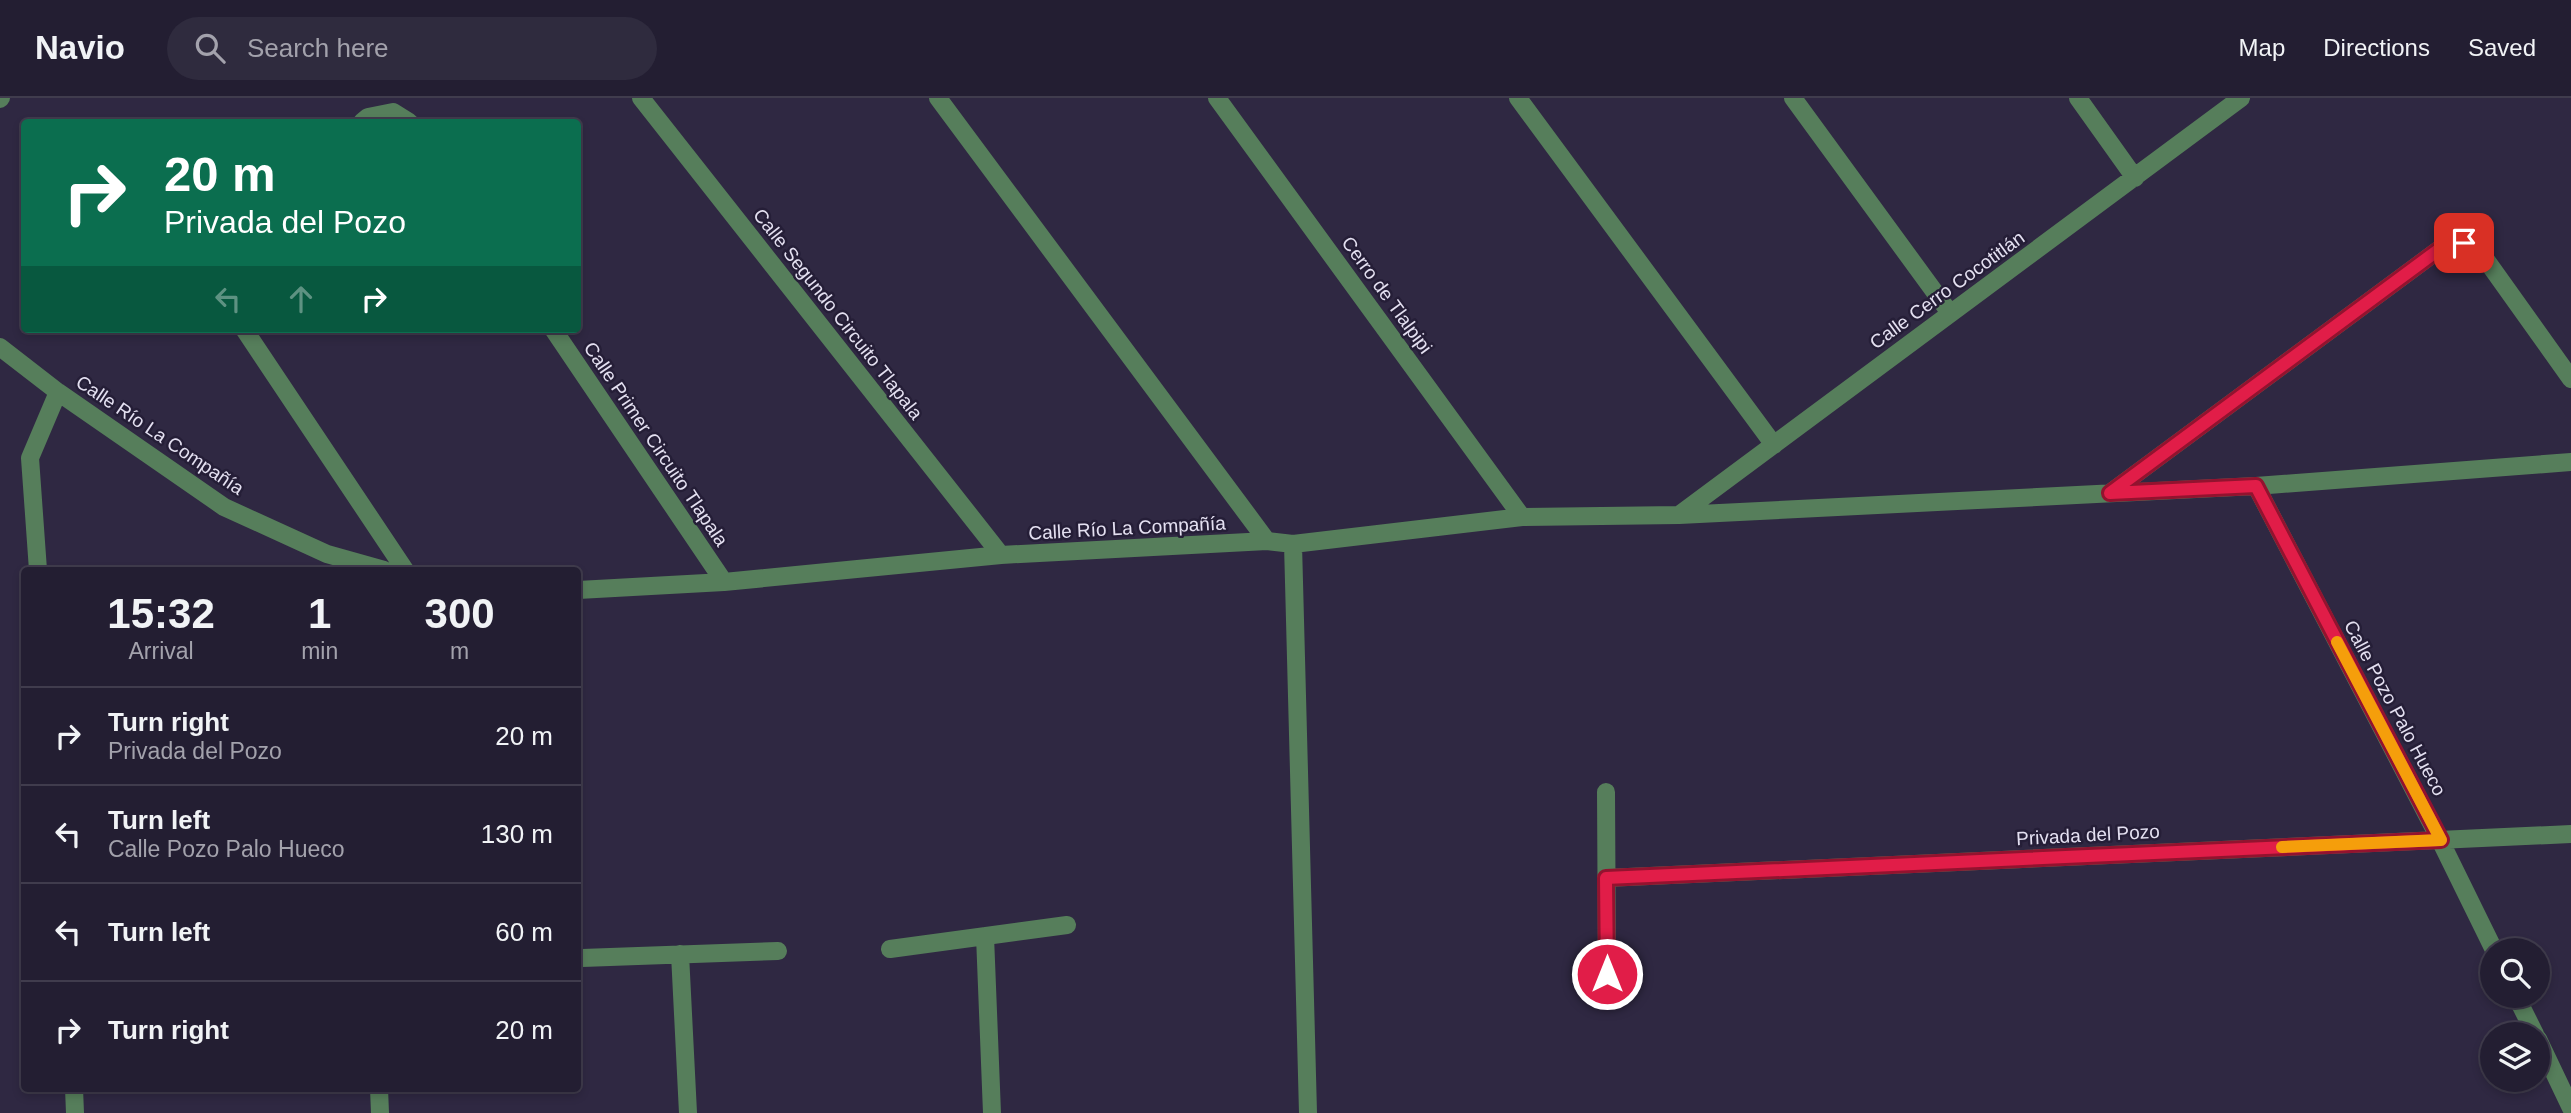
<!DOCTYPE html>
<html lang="en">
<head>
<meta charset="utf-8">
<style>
  :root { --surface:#231e32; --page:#2f2b3e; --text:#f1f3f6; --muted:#a3a2ac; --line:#403c4d }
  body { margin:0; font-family:Arial,sans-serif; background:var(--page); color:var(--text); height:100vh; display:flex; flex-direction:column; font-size:26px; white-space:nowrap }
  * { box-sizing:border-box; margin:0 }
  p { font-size:23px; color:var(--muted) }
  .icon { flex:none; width:38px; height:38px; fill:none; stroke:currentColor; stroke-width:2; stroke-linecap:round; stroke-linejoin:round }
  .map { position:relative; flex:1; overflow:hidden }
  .sheet { position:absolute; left:21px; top:469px; width:560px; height:525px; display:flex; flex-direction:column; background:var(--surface); border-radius:7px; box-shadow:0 4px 10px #0003,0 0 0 2px var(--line) }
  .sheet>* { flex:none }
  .hud { position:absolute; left:21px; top:21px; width:560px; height:214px; border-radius:7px; box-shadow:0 4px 10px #0003,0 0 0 2px var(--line); background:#0b6e4f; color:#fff; overflow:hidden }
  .buttons { position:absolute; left:2480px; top:840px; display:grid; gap:14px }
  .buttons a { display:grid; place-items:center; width:70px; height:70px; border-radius:50%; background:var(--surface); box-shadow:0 4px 10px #0003,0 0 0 2px var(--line); font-size:35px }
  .pin { position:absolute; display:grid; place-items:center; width:60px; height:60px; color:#fff; margin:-30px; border-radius:14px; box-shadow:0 4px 10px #0006 }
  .me { position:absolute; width:77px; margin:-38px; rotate:0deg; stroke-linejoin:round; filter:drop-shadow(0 0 5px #0008) }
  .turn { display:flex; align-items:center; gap:24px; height:147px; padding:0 28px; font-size:32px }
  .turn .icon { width:91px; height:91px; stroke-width:2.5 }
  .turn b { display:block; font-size:49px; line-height:60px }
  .lanes { display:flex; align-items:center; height:66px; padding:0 28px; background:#0003; justify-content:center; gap:35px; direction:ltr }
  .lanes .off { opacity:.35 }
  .eta { display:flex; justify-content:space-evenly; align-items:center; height:119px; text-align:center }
  .eta b { font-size:42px; font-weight:600; line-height:49px }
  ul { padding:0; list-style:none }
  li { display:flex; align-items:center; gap:21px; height:98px; padding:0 28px; border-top:2px solid var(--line) }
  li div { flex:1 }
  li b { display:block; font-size:26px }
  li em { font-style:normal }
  header { display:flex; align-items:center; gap:42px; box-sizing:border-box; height:98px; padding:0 35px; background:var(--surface); border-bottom:2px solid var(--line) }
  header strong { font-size:33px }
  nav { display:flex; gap:38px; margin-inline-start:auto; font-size:24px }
  .search { width:490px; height:63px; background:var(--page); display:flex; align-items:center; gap:18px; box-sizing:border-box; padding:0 24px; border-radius:38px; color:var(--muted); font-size:26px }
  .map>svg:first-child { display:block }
</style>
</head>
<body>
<header>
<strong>Navio</strong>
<div class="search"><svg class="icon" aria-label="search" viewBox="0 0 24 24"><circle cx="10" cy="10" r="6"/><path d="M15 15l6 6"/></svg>Search here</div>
<nav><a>Map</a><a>Directions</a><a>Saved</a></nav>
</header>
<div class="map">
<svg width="2571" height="1015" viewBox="0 0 2571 1015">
  <rect width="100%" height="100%" fill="#2f2842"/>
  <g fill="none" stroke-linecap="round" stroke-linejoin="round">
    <path stroke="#567e5b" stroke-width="18" d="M641 0 1001 457
      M938 0 1267 443
      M1217 0 1522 419
      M1518 0 1774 347
      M1793 0 1950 215
      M2078 0 2135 80
      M0 1 1 0
      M362 24 368 19 393 14 409 24
      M244 231 405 472
      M553 231 724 484
      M0 249 58 294 224 409 327 456 384 472
      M2256 388 2440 742 2494 852
      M2110 395 2441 150 2464 145 2484 159 2571 281
      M1679 417 2241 0
      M1293 446 1308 1015
      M38 472 30 360 58 294
      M578 492 724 484 1001 457 1267 443 1293 446 1522 419 1679 417 2256 388 2571 364
      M1606 694 1607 876
      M1606 780 2571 736
      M985 838 992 1015
      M890 851 1067 827
      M680 856 688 1015
      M582 860 778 853
      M2516 898 2535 936
      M2538 941 2571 1010
      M74 990 75 1015
      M379 990 380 1015"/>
  </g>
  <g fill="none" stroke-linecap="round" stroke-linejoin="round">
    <g stroke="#92132f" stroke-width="18">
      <path id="route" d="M1607 876 1606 780 2441 742 2256 388 2110 395 2441 150 2464 145"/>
    </g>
    <use href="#route" stroke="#e11d48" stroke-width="12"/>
    <path stroke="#f59e0b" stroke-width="12" d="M2282 749 2441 742 2337 544"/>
  </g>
  <g text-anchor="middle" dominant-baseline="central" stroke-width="5" stroke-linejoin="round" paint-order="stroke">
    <g font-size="19" fill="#e4e0f1" stroke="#251e37">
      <text transform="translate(1947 192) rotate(-36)">Calle Cerro Cocotitlán</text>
      <text transform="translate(1387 197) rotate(54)">Cerro de Tlalpipi</text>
      <text transform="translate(838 216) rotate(52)">Calle Segundo Circuito Tlapala</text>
      <text transform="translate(160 337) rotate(34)">Calle Río La Compañía</text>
      <text transform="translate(656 346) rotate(56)">Calle Primer Circuito Tlapala</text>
      <text transform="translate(1127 430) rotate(-3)">Calle Río La Compañía</text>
      <text transform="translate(2395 610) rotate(62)">Calle Pozo Palo Hueco</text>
      <text transform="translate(2088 737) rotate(-3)">Privada del Pozo</text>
    </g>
  </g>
</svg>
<div class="buttons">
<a><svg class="icon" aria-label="search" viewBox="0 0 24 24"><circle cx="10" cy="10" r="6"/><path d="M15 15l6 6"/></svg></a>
<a><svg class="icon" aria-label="layers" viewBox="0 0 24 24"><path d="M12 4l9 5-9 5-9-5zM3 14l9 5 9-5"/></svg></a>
</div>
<div class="pin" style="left:2464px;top:145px;background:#d93025"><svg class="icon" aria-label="arrive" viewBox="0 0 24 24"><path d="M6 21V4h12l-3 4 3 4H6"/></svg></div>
<svg class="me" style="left:1607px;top:876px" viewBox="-20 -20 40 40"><circle r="17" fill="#e11d48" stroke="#fff" stroke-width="3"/><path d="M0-11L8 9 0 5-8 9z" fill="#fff"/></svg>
<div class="hud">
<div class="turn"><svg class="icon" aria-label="right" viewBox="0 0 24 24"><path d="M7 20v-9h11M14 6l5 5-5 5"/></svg><div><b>20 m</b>Privada del Pozo</div></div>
<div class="lanes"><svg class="icon off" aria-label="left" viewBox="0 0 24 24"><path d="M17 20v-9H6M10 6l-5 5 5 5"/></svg><svg class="icon off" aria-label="ahead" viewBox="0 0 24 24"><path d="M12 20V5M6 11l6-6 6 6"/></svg><svg class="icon" aria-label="right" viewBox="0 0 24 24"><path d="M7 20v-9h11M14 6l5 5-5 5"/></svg></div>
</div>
<section class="sheet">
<div class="eta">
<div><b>15:32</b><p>Arrival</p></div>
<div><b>1</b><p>min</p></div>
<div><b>300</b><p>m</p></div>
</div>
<ul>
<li><svg class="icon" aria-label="right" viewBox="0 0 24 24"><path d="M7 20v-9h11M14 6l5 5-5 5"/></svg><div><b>Turn right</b><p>Privada del Pozo</p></div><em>20 m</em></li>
<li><svg class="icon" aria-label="left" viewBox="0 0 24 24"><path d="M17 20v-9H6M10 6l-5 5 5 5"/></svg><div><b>Turn left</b><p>Calle Pozo Palo Hueco</p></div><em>130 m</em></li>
<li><svg class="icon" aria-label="left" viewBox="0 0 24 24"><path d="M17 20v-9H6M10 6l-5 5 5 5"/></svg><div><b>Turn left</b></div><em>60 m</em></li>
<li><svg class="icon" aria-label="right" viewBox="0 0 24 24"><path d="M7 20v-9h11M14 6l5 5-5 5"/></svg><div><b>Turn right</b></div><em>20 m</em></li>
</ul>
</section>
</div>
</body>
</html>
